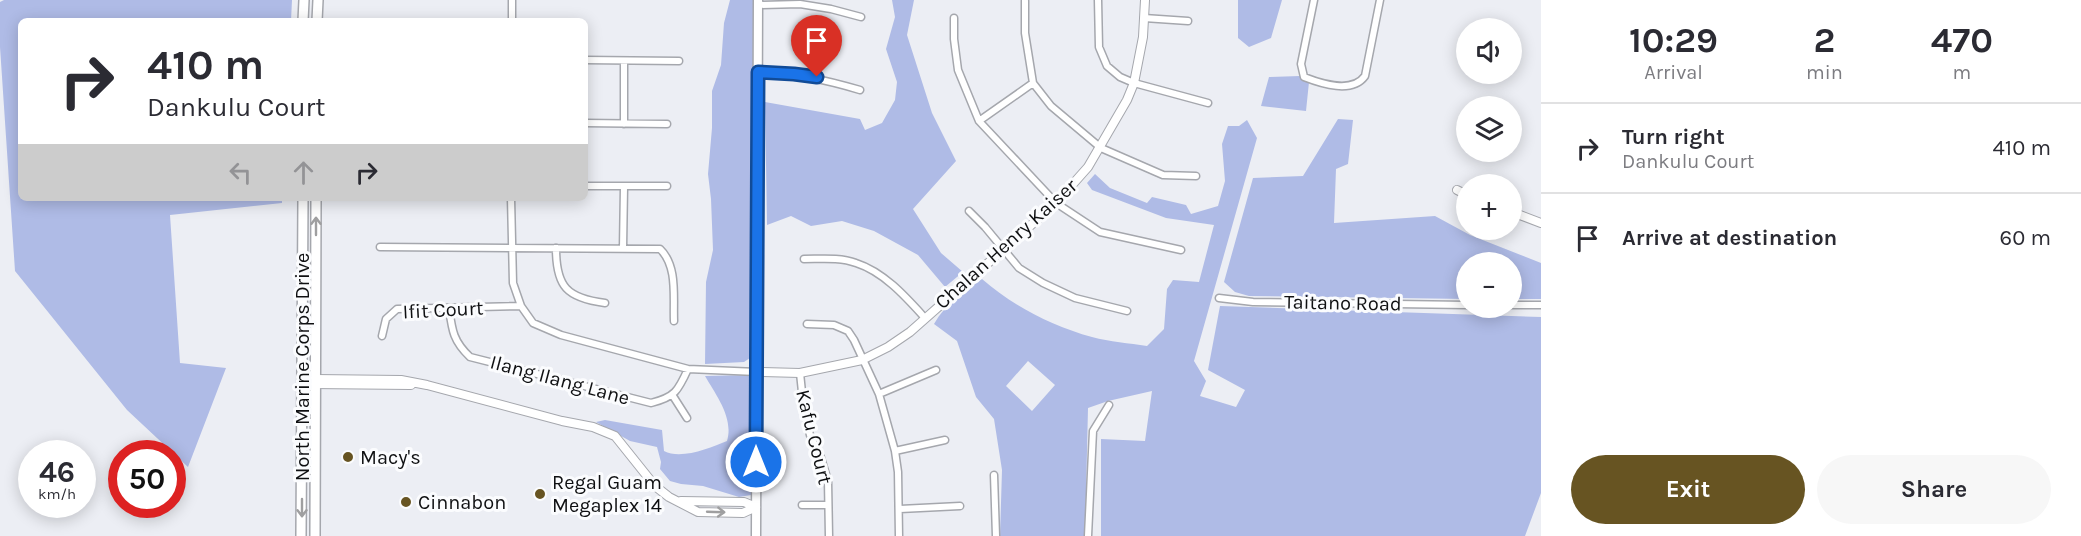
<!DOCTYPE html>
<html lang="en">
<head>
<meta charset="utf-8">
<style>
  :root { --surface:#fff; --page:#f7f7f7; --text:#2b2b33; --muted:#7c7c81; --line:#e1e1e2; --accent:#675422 }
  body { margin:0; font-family:Karla,sans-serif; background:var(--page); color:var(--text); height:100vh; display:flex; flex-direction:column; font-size:22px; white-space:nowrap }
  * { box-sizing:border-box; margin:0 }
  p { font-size:20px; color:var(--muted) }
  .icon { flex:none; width:33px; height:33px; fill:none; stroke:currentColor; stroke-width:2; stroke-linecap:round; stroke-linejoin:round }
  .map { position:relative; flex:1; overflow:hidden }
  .sheet { display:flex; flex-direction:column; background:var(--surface); width:540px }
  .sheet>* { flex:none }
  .guide { position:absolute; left:18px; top:18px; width:570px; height:183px; border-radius:9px; box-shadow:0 3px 15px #0003; background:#fff; color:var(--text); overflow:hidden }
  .fabs { position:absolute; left:1456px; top:18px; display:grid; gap:12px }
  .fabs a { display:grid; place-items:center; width:66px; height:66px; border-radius:50%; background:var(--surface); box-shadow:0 3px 15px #0003; font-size:30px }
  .speed { position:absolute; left:18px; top:440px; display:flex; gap:12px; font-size:30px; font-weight:700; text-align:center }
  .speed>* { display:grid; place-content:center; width:78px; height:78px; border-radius:50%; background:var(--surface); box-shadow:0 3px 15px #0003; line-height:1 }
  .speed small { font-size:15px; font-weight:400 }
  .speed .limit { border:9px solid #d22; background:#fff; color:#111 }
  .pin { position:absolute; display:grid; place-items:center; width:51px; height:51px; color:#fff; margin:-62px -26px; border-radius:50% 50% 50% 0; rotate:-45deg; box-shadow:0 0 6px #0007 }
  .pin .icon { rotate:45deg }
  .me { position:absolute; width:66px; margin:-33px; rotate:0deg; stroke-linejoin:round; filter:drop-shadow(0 0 4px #0008) }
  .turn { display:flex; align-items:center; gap:21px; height:126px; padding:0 30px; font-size:27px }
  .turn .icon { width:78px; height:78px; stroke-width:2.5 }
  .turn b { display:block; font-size:42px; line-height:51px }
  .lanes { display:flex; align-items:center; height:57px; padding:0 30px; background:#0003; justify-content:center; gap:30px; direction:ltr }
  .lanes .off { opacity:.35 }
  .eta { display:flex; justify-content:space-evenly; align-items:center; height:102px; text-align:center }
  .eta b { font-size:36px; font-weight:700; line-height:42px }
  .cta { display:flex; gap:12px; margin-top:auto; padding:12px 30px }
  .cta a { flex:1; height:69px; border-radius:36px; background:var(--accent); color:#fff; font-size:24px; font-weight:700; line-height:69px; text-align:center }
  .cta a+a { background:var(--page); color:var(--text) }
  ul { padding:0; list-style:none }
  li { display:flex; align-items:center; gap:18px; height:90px; padding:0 30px; border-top:2px solid var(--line) }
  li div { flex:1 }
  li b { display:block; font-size:22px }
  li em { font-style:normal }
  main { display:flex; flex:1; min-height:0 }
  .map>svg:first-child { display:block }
</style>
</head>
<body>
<main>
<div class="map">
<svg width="1541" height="536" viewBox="0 0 1541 536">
  <rect width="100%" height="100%" fill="#eceef4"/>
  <path fill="#afbbe6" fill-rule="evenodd" d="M4 0H292L291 21H21V198H282V203L170 215 180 363 226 368 188 467 127 410 15 271 0 47V2Z
    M730 0H755L753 348 750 358 744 362 705 364 706 282 713 250 711 199 708 174 712 128V91L721 65 724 23Z
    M892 0H914L907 35 932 113 956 161 913 209 941 253 963 272 945 287 918 255 874 231 842 221 811 226 791 216 767 225 765 102 860 119 865 130 882 123 895 100 897 82 886 49 895 17Z
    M1238 0H1282L1271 38 1249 47 1238 38Z
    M1300 76 1309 82 1306 111 1261 106 1269 77Z
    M1338 119 1353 120 1348 164 1336 169 1334 223 1435 216 1470 235 1541 263V299H1512V262H1467V299L1249 296 1235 292 1224 282 1253 178 1303 176Z
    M1247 120 1257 138 1194 361 1206 381 1200 396 1236 407 1245 390 1208 370 1220 306 1541 317V493L1525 536H1101V439L1145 441 1152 391 1108 401 1088 408 1085 536H1000L1002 470 994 419 976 397 957 341 934 324C946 303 963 292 982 279 1013 306 1052 326 1092 337 1110 342 1129 343 1147 346L1164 329 1167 289 1173 280 1199 282 1214 225 1166 218 1092 190 1087 183 1095 174 1110 188 1147 203 1152 197 1186 205 1191 214 1218 206 1225 181 1222 144 1228 126H1239ZM1028 361 1055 385 1032 411 1006 386Z
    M748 375 753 382 751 495 739 497 703 486 681 484 670 481 660 469 661 462 657 447 630 441 596 422 605 420 662 430 664 451C681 460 710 448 727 441 734 418 716 395 705 376Z"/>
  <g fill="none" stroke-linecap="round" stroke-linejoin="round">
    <g stroke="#a5a7ad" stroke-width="9">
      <path id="minor" d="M1098 0 1099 47 1107 66 1120 77 1134 83 1208 103
        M1314 0 1301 64 1304 77C1322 84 1352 94 1365 76L1380 0
        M1025 1V33L1033 83 1051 106 1101 148 1163 175 1196 176
        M758 5 800 4 831 9 861 17
        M954 18V39L958 70 979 121 1056 203 1100 232 1181 250
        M1144 18 1188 21
        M512 21V0
        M585 60 679 61
        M624 61V124
        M758 72C796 74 823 79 860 90
        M979 121 1033 83
        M585 123 667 124
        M585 186H667
        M511 198 513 283 521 306 533 323 561 335 688 369 757 372
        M969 211 985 227 1019 268 1043 283 1075 298 1127 311
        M380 247 660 249C678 266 673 298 674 321
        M556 248C556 287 567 298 605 303
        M623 248 624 187
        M804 259C821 259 840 257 856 263 884 272 906 297 925 318
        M1219 298 1253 302 1467 305
        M1512 305H1541
        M449 308C452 330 453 341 470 357L651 403C675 397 678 391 688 369
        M807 324 834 325 848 331 854 340 879 394 895 451 898 472 899 536
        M382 336 386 319 397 309 521 306
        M800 373 804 411 810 435 821 458 828 481 829 536
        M879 394 936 370
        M673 396 687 418
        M895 451 945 440
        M994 475 996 536
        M802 505H828
        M900 509 960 506
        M1088 536 1093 431 1109 405"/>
    </g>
    <g stroke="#a5a7ad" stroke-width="10">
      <path id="tertiary" d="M1457 190 1467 195
        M1512 212 1541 223
        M757 372 800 373 862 360 888 347 910 332 1056 203 1088 167 1127 100 1134 83 1143 37 1145 0
        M302 382 315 379 401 380 427 385 562 421 593 427 615 436 655 486 669 497 698 512 743 513 756 507
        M312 384 411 385
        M681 501 744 502 756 507"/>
    </g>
    <g stroke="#a5a7ad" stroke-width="11">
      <path id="secondary" d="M756 536 758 0"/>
    </g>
    <g stroke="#a5a7ad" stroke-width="12">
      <path id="primary" d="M303 21 304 0
        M317 21 318 0
        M301 536 303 198
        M315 536 316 198"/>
    </g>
    <use href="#minor" stroke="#fff" stroke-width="6"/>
    <use href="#tertiary" stroke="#fff" stroke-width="8"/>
    <use href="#secondary" stroke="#fff" stroke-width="8"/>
    <use href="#primary" stroke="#fff" stroke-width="9"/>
  </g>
  <defs><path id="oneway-shaft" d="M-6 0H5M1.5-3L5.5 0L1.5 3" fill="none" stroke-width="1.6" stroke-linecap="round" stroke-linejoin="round" transform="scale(1.5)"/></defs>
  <g stroke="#9f9fa0">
    <use href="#oneway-shaft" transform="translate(316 226) rotate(-90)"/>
    <use href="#oneway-shaft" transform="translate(302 508) rotate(90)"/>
    <use href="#oneway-shaft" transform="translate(716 512) rotate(2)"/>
  </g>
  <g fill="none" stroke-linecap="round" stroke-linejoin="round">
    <g stroke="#114b97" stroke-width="15">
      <path id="route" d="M756 462 758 72 794 74 817 77"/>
    </g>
    <use href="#route" stroke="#1a73e8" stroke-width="10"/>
  </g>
  <g fill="#675422" stroke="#fbfcfe" stroke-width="2">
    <circle cx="348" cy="457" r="6"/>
    <circle cx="540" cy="494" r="6"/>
    <circle cx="406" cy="502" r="6"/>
  </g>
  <g text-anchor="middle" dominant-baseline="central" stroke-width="6" stroke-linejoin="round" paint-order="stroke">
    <g font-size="20" fill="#0f1012" stroke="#fbfcfe">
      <text transform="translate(1006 244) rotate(-42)">Chalan Henry Kaiser</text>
      <text transform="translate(1343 303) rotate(1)">Taitano Road</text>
      <text transform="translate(443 310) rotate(-3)">Ifit Court</text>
      <text transform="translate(302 367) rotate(-90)">North Marine Corps Drive</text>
      <text transform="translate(560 380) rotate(15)">Ilang Ilang Lane</text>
      <text transform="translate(814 437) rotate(76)">Kafu Court</text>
    </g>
    <g font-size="20" fill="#0f1012" stroke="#fbfcfe" text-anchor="start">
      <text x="360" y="457">Macy's</text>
      <text x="552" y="482">Regal Guam<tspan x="552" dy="23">Megaplex 14</tspan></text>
      <text x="418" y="502">Cinnabon</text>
    </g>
  </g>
</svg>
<div class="fabs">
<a><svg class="icon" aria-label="sound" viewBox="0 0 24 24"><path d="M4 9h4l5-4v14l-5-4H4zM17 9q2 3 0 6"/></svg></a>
<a><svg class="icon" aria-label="layers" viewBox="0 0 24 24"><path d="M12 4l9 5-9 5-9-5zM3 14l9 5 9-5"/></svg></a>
<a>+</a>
<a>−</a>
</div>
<div class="speed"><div>46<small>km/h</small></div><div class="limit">50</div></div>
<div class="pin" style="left:817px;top:77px;background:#d93025"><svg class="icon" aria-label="arrive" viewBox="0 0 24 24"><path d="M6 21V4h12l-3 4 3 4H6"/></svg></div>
<svg class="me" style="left:756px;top:462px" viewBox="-20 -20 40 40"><circle r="17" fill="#1a73e8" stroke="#fff" stroke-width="3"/><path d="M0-11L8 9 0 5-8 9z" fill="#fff"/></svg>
<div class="guide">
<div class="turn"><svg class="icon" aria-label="right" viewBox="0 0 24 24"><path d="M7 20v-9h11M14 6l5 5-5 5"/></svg><div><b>410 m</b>Dankulu Court</div></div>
<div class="lanes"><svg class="icon off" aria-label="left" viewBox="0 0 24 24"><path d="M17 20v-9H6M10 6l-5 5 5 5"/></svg><svg class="icon off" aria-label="ahead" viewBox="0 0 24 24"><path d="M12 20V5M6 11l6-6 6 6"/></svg><svg class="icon" aria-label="right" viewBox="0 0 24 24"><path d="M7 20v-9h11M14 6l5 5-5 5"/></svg></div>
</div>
</div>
<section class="sheet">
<div class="eta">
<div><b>10:29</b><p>Arrival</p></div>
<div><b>2</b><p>min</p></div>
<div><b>470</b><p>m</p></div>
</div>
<ul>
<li><svg class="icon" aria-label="right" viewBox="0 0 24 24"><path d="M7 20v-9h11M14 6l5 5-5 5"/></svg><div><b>Turn right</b><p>Dankulu Court</p></div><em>410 m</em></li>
<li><svg class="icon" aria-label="arrive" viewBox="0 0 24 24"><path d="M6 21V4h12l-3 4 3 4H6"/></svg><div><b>Arrive at destination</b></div><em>60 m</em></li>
</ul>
<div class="cta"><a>Exit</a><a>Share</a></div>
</section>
</main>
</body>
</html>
